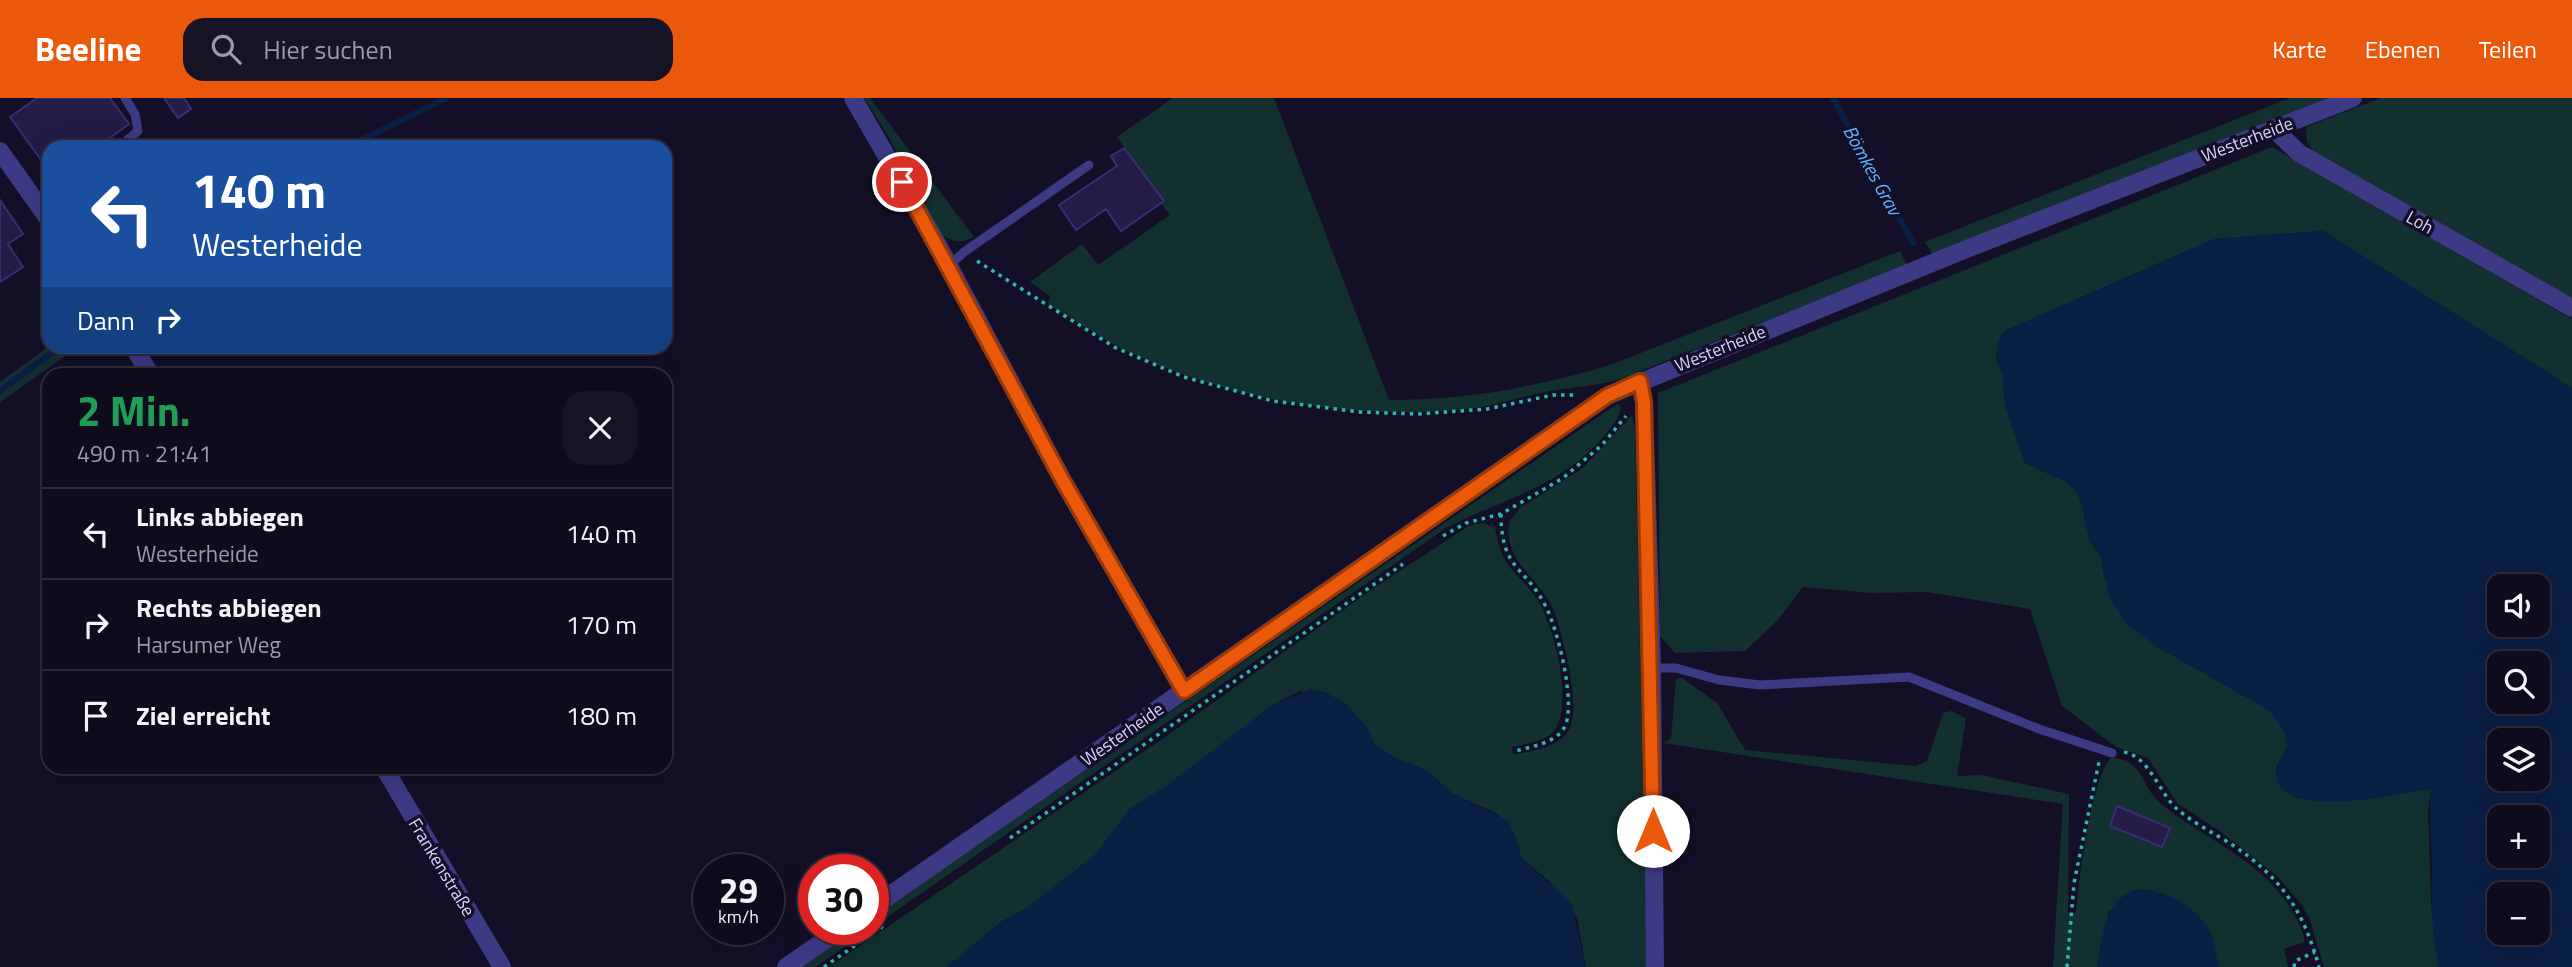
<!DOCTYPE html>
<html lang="de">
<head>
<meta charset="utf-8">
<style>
  :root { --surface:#0e0b1c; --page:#171425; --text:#f1f3f6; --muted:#9b9ba3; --line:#2e2b3b; --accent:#ea580c }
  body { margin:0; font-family:"Titillium Web",sans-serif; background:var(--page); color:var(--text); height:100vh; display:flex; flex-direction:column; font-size:26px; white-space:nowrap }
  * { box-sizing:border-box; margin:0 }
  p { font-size:23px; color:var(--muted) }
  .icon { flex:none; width:38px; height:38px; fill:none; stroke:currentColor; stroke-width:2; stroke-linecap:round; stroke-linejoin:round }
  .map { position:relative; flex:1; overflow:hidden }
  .panel { position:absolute; left:42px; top:270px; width:630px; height:406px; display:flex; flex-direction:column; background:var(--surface); border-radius:21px; box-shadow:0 7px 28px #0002,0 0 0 2px var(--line) }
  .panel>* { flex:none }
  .hud { position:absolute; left:42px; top:42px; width:630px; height:214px; border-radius:21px; box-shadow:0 7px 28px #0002,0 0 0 2px var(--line); background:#1a4fa0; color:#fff; overflow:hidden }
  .tools { position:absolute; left:2487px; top:476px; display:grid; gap:14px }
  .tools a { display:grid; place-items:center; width:63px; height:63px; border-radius:14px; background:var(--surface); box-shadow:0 7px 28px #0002,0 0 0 2px var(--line); font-size:35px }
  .speed { position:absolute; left:693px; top:756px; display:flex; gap:14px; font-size:35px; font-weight:700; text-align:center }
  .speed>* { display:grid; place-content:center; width:91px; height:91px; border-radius:50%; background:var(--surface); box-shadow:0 7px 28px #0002,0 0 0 2px var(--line); line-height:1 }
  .speed small { font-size:18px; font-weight:400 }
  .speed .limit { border:10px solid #d22; background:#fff; color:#111 }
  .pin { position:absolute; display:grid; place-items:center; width:60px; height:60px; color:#fff; margin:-30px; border:4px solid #fff; border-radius:50%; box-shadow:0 2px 7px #0007 }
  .me { position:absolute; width:77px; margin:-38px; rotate:0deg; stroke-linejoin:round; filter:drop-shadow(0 0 5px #0008) }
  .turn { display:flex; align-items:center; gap:24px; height:147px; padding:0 35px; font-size:32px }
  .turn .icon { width:91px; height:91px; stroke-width:2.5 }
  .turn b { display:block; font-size:49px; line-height:60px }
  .then { display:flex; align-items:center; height:66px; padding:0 35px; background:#0003; gap:14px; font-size:26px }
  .round { display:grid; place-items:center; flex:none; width:74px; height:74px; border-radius:21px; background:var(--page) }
  .summary { display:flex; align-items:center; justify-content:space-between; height:119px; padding:0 35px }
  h1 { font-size:42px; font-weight:700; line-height:52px; color:#1e9e55 }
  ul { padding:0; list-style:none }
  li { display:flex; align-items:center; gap:21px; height:91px; padding:0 35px; border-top:2px solid var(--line) }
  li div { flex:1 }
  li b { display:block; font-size:26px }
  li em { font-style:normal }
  header { display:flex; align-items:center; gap:42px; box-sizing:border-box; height:98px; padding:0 35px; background:var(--accent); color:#fff }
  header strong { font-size:33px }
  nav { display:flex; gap:38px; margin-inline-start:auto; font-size:24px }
  .search { width:490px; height:63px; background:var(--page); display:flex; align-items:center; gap:18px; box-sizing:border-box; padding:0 24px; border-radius:21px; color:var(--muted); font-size:26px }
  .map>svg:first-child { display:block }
</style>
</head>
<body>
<header>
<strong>Beeline</strong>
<div class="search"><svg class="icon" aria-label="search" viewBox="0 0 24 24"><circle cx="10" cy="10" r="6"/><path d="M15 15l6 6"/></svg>Hier suchen</div>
<nav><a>Karte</a><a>Ebenen</a><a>Teilen</a></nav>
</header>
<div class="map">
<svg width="2572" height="869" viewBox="0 0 2572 869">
  <rect width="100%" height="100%" fill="#130f26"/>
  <path fill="#12302f" d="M864 0H870L974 139C932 162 912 84 898 57 888 37 877 19 864 0Z
    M1173 0H1274L1389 302C1466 302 1537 289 1610 267L1900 153 1907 167 1618 282C1595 288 1573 289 1550 293 1522 298 1496 308 1467 311 1351 322 1226 302 1121 250 1096 237 1072 221 1048 206L1050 198 1030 184 1082 146 1098 167 1170 117 1160 105 1163 103 1117 39Z
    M2290 0H2331L1933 157 1925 144Z
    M2381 0H2572V203L2316 57 2307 44 2306 29Z
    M2272 49 2572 221V290L2323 133 2214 141 2005 233 1999 242 1996 262 2003 277 2005 307 2025 365 2065 383 2075 392 2081 403 2090 444 2101 458 2104 478 2156 548 2269 612 2284 633 2288 647 2276 670 2309 702H2361L2431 691 2428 713 2431 805 2439 869H2324L2310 822 2301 806 2277 778 2221 734 2177 705 2148 660 2116 649 2062 608 2030 511 1927 494 1872 495 1803 489 1777 523 1745 553 1675 555 1660 538 1658 295Z
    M49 248 78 249 0 304V284Z
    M1617 306 1621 309C1619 321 1612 328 1605 337 1560 390 1504 400 1446 430L873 829V819Z
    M1632 317 1635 331 1647 869H1586L1577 820 1548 782 1522 761 1514 736 1498 716 1453 696 1426 672 1397 661 1374 646 1365 627 1338 601 1300 593 1274 606 1166 689 1131 710 1094 758 1027 810 1001 824 947 869H829L1168 637 1374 490 1470 427 1484 425 1495 429C1503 475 1514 468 1537 501 1554 526 1576 612 1552 635 1542 644 1525 646 1512 649L1513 656C1531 654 1554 650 1567 635 1584 616 1562 529 1551 507 1535 476 1504 463 1509 424L1520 410 1583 370Z
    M1682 580 1717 605 1745 652 1916 668 1927 663 1943 615 1951 613 1966 620 1957 678 1981 677 2069 696 2068 814 2076 815C2079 784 2091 679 2111 660 2142 659 2142 690 2160 705 2207 744 2270 764 2298 824 2301 831 2305 836 2304 844L2284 851 2288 869H2219L2206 828 2178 802 2109 812 2097 869H2053L2063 706 1663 645 1671 641 1676 581Z
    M855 831H870L816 869H800Z"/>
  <path fill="#0a1f44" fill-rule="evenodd" d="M2323 133 2572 290V869H2439C2431 833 2431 804 2432 767 2432 741 2428 717 2431 691 2402 695 2288 722 2277 682 2273 670 2284 658 2288 647L2284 633 2269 612 2156 548 2126 525 2109 499 2101 458 2090 444 2081 403 2075 392 2065 383 2025 365 2005 307 2003 277 1996 262 1999 242 2005 233 2214 141ZM2499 488H2538V527H2499ZM2499 565H2538V604H2499ZM2499 642H2538V681H2499ZM2499 719H2538V758H2499ZM2499 796H2538V835H2499Z
    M1311 591 1327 595 1347 607 1369 632 1374 646 1397 661 1426 672 1453 696 1509 723 1522 761 1571 804 1586 869H947L1001 824 1027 810 1094 758 1131 710 1166 688 1274 606Z
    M2138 791C2166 792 2199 809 2211 836 2215 846 2216 858 2219 869H2097C2104 837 2102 801 2138 791Z"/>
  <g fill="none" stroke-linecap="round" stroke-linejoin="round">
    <path stroke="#0a1f44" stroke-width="6" d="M1833 0 1913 145
      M347 49 447 0
      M0 293 61 248"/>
  </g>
  <path fill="#241b47" stroke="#3b2d73" stroke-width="2" d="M37 0H110L129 26 97 49H49V73L10 19Z
    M164 0H184L191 11 178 20Z
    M1124 50 1164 103 1121 133 1106 111 1076 132 1059 107 1117 68 1111 58Z
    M0 102 23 136 8 146 23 169 0 184Z
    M2117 708 2170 730 2162 749 2110 728Z"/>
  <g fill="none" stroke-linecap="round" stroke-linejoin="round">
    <path stroke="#2fb8b0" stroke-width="3.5" stroke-dasharray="3.5 5" stroke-linecap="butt" d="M977 163 1116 250 1184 279 1273 303 1360 314 1418 316 1487 311 1553 297H1574
      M1501 416C1501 473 1526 468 1546 509 1558 532 1577 608 1564 630 1554 646 1532 648 1516 653
      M1443 438 1466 425 1501 416 1563 380 1602 347 1626 318
      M2124 654C2150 659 2159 695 2177 711 2193 725 2214 735 2231 746 2282 780 2303 812 2319 869
      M1010 740 1403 466
      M824 869 886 826
      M2067 869 2074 785 2099 664
      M2294 869 2295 863 2315 854"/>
    <path stroke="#3d3a85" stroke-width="9" d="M119 49 138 33 135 16 125 0
      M36 103 49 94
      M950 167 964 154 1089 67
      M1652 570H1676L1719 582 1760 587 1909 579 2039 631 2112 655"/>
    <path stroke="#3d3a85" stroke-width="18" d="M853 0 938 147 1063 383 1184 593
      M2273 30 2299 55 2572 210
      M0 53 49 122
      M133 248 150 276
      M1640 283 1644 304 1652 570 1655 869
      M383 668 502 869
      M873 809 1607 298 1969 150 2353 0
      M786 869 841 831"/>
  </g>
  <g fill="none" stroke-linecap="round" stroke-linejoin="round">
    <g stroke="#983908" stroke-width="18">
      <path id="route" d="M902 84 1063 383 1184 593 1607 298 1640 283 1644 304 1653 733"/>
    </g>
    <use href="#route" stroke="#ea580c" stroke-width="12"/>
  </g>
  <g text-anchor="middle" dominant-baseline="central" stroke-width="7" stroke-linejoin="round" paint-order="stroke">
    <g font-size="18" fill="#d9d4ff" stroke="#130f26">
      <text transform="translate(2247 41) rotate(-21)">Westerheide</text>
      <text transform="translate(2420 124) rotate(29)">Loh</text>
      <text transform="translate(1720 250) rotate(-22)">Westerheide</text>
      <text transform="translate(1122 636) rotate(-35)">Westerheide</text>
      <text transform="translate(442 769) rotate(59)">Frankenstraße</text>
    </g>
    <g font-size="19" font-style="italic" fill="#62b6ff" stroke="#130f26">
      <text transform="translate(1873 72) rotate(61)">Bömkes Grav</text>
    </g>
  </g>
</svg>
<div class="tools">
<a><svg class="icon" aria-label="sound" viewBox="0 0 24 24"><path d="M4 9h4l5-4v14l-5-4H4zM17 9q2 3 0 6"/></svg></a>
<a><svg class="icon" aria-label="search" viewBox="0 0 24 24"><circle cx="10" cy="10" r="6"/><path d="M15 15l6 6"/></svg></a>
<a><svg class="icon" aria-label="layers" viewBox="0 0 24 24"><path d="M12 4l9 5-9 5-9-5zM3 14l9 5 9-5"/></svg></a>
<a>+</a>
<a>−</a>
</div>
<div class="speed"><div>29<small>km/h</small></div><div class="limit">30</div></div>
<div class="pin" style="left:902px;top:84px;background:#d93025"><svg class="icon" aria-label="arrive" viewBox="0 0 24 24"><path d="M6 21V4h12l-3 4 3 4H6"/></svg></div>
<svg class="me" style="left:1653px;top:733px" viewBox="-20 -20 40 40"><circle r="19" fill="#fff"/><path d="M0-13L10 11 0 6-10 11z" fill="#ea580c"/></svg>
<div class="hud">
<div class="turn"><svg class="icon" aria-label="left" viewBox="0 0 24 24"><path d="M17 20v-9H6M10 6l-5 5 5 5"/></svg><div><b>140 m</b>Westerheide</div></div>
<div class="then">Dann<svg class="icon" aria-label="right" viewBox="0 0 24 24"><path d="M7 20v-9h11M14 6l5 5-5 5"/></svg></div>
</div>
<section class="panel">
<div class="summary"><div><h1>2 Min.</h1><p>490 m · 21:41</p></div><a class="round"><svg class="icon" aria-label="close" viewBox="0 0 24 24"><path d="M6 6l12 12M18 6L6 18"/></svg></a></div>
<ul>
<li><svg class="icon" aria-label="left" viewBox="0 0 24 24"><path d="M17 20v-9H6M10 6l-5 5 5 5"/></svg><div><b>Links abbiegen</b><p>Westerheide</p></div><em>140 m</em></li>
<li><svg class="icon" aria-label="right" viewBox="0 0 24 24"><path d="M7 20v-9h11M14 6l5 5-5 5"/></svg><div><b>Rechts abbiegen</b><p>Harsumer Weg</p></div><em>170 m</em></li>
<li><svg class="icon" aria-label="arrive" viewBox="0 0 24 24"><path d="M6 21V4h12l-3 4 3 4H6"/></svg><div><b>Ziel erreicht</b></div><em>180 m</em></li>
</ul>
</section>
</div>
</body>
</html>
